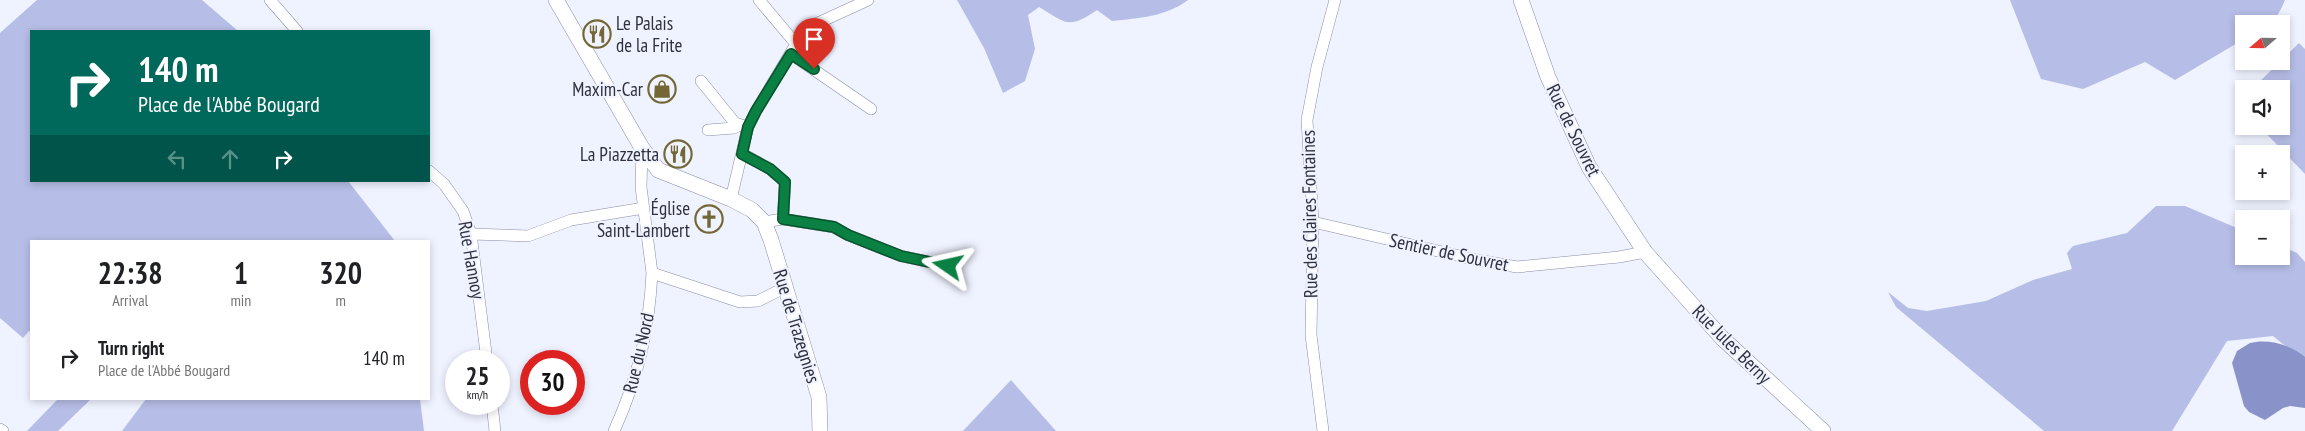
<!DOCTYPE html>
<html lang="en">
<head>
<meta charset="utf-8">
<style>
  :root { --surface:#fff; --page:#f2f2f2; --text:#202124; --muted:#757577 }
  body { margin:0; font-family:"PT Sans Narrow",sans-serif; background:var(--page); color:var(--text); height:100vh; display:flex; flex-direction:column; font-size:19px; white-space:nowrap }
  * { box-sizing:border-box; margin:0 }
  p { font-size:16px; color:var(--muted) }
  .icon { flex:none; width:28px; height:28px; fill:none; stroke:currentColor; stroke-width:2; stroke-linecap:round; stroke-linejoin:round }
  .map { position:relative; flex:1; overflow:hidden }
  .sheet { position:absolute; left:30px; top:240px; width:400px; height:160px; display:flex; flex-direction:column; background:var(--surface); border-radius:0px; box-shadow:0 2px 8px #0003 }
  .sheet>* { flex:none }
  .top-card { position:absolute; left:30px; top:30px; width:400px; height:152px; border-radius:0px; box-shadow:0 2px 8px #0003; background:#00695c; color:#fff; overflow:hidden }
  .needle { width:32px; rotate:250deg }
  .controls { position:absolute; left:2235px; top:15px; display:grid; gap:10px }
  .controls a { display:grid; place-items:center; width:55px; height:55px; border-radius:0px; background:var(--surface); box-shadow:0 2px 8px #0003; font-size:25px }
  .speed { position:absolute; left:445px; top:350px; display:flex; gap:10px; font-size:25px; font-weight:700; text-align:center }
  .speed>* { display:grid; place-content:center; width:65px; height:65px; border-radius:50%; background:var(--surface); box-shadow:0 2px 8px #0003; line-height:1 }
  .speed small { font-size:12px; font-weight:400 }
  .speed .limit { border:8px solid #d22; background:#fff; color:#111 }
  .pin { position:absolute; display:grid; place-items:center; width:42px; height:42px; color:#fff; margin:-51px -21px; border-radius:50% 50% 50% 0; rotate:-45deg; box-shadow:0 0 5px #0007 }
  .pin .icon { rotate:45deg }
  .me { position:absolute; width:55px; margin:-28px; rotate:281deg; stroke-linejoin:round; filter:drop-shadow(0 0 4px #0008) }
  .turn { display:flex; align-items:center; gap:18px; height:105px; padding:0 25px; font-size:22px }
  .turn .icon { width:65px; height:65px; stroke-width:2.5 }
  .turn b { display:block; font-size:35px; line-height:42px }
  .lanes { display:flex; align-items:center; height:48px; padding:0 25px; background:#0003; justify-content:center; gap:25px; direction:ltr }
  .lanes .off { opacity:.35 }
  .eta { display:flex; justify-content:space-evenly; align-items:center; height:85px; text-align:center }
  .eta b { font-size:30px; font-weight:800; line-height:35px }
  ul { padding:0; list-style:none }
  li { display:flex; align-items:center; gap:15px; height:65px; padding:0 25px }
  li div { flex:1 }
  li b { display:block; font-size:19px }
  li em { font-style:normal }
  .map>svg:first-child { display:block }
</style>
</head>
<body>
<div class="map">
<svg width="2305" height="431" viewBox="0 0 2305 431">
  <rect width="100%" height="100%" fill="#eff2ff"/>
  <path fill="#b6bde6" d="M37 0H202L238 31H31V181H348L395 241H31V332L29 331 23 338 0 318V33Z
    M957 0H1188C1165 17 1139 18 1112 21L1097 10C1068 30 1066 23 1039 7L1028 15 1035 49 1025 81 1003 93 984 48Z
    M2010 0H2285C2273 27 2272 24 2244 24V39L2175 80 2145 62 2083 89 2041 79Z
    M2299 43 2305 49V174L2259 126H2281V89H2252Z
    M2156 206H2185L2244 231V256H2281V246L2297 253 2305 262V362L2273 336 2227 341 2172 431H2044L1896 307 1888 292 1908 308 1927 311 1986 301 2033 280 2072 269 2067 253 2073 246 2127 233Z
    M1011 380 1056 431H963Z
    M58 399H91L58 431H27Z
    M146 399H420L424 431H122Z"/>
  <path fill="#8a92ca" d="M2256 342C2273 340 2292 346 2305 357V408L2290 406 2283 408 2265 420 2249 412 2244 406 2232 363 2237 351 2250 343Z"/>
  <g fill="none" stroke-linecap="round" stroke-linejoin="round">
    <g stroke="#888daa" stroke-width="12">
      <path id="minor" d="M270 0 297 31
        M759 0 796 44
        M791 54 871 109
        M701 81 735 123 748 127
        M708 130 734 128 740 125
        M743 154 770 169 785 182 783 219
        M429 171 444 184 463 211 471 234 487 361
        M731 199 748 127 756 111 796 44 818 23 868 0
        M764 222 783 219 833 227 848 235 901 256 948 266
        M1313 222 1477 260 1517 267 1619 257 1645 252
        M471 234 528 236 571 220 644 208
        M652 273 740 302 758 301 786 287
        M492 404 495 431
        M0 429 3 431
        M614 431C638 378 649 332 652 273L641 187 642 148
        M1323 431 1311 335 1313 222 1307 120 1317 67 1335 0"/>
    </g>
    <g stroke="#888daa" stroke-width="16">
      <path id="major" d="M556 0 642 148 658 170 731 199 752 210 764 222 771 240 819 397 820 431
        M1521 0 1548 77 1589 167 1645 252 1722 338 1823 431"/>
    </g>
    <use href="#minor" stroke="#fff" stroke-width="11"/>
    <use href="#major" stroke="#fff" stroke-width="15"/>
  </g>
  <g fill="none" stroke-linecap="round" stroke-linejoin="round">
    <g stroke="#07532c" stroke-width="12">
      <path id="route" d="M814 69 791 54 756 111 748 127 742 154 770 169 785 182 783 219 834 227 848 235 901 256 948 266"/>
    </g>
    <use href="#route" stroke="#0b8043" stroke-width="9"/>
  </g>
  <defs>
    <g id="restaurant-ring" transform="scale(1.4375)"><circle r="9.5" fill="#eff2ff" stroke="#736835" stroke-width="1.5"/><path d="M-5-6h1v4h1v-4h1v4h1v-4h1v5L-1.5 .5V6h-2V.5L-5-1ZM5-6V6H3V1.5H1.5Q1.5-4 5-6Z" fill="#736835"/></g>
    <g id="shop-ring" transform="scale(1.4375)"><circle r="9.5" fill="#eff2ff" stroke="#736835" stroke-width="1.5"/><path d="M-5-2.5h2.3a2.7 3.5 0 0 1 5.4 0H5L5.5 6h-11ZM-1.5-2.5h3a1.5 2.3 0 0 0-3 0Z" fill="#736835"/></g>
    <g id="church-ring" transform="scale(1.4375)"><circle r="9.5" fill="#eff2ff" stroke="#736835" stroke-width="1.5"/><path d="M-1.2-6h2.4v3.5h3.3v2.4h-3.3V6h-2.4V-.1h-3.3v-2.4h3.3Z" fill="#736835"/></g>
  </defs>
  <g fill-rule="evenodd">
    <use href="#restaurant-ring" x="597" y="34"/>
    <use href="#shop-ring" x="662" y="89"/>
    <use href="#restaurant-ring" x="678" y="154"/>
    <use href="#church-ring" x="709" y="219"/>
  </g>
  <g text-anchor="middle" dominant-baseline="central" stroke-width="4" stroke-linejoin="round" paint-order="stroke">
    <g font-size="19" fill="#2f313e" stroke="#eff2ff" text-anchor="end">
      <text x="616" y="23" text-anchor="start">Le Palais<tspan x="616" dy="22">de la Frite</tspan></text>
      <text x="643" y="89">Maxim-Car</text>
      <text x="659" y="154">La Piazzetta</text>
      <text x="690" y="208">Église<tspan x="690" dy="22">Saint-Lambert</tspan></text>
    </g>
    <g font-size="19" fill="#2f313e" stroke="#eff2ff">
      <text transform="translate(1574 130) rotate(64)">Rue de Souvret</text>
      <text transform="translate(1309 214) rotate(-91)">Rue des Claires Fontaines</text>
      <text transform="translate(1449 252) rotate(12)">Sentier de Souvret</text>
      <text transform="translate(472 260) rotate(80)">Rue Hannoy</text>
      <text transform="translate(797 326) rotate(73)">Rue de Trazegnies</text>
      <text transform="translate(1732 344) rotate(45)">Rue Jules Berny</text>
      <text transform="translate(638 353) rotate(-77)">Rue du Nord</text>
    </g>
  </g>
</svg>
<div class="controls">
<a><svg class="needle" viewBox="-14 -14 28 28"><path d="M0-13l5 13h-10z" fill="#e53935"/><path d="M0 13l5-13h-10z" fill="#757577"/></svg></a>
<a><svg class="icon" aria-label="sound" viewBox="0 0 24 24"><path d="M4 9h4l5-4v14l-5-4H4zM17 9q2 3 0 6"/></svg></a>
<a>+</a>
<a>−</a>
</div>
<div class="speed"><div>25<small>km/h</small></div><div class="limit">30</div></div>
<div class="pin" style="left:814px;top:69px;background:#d93025"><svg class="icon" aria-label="arrive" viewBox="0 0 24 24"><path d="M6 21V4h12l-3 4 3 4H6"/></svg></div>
<svg class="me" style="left:948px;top:266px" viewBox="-20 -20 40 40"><path d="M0-17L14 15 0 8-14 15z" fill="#0b8043" stroke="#fff" stroke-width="4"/></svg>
<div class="top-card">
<div class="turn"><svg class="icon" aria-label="right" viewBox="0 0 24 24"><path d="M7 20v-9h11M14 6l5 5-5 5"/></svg><div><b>140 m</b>Place de l'Abbé Bougard</div></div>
<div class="lanes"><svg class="icon off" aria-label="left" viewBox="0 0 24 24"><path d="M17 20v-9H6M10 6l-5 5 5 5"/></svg><svg class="icon off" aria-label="ahead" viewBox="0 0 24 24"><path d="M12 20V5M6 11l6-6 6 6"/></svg><svg class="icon" aria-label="right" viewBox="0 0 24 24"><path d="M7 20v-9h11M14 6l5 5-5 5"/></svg></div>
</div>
<section class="sheet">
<div class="eta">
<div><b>22:38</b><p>Arrival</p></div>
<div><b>1</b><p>min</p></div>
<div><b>320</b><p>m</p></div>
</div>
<ul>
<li><svg class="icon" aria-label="right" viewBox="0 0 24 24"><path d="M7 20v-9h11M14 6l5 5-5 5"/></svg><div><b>Turn right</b><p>Place de l'Abbé Bougard</p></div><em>140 m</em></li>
</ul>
</section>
</div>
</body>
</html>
